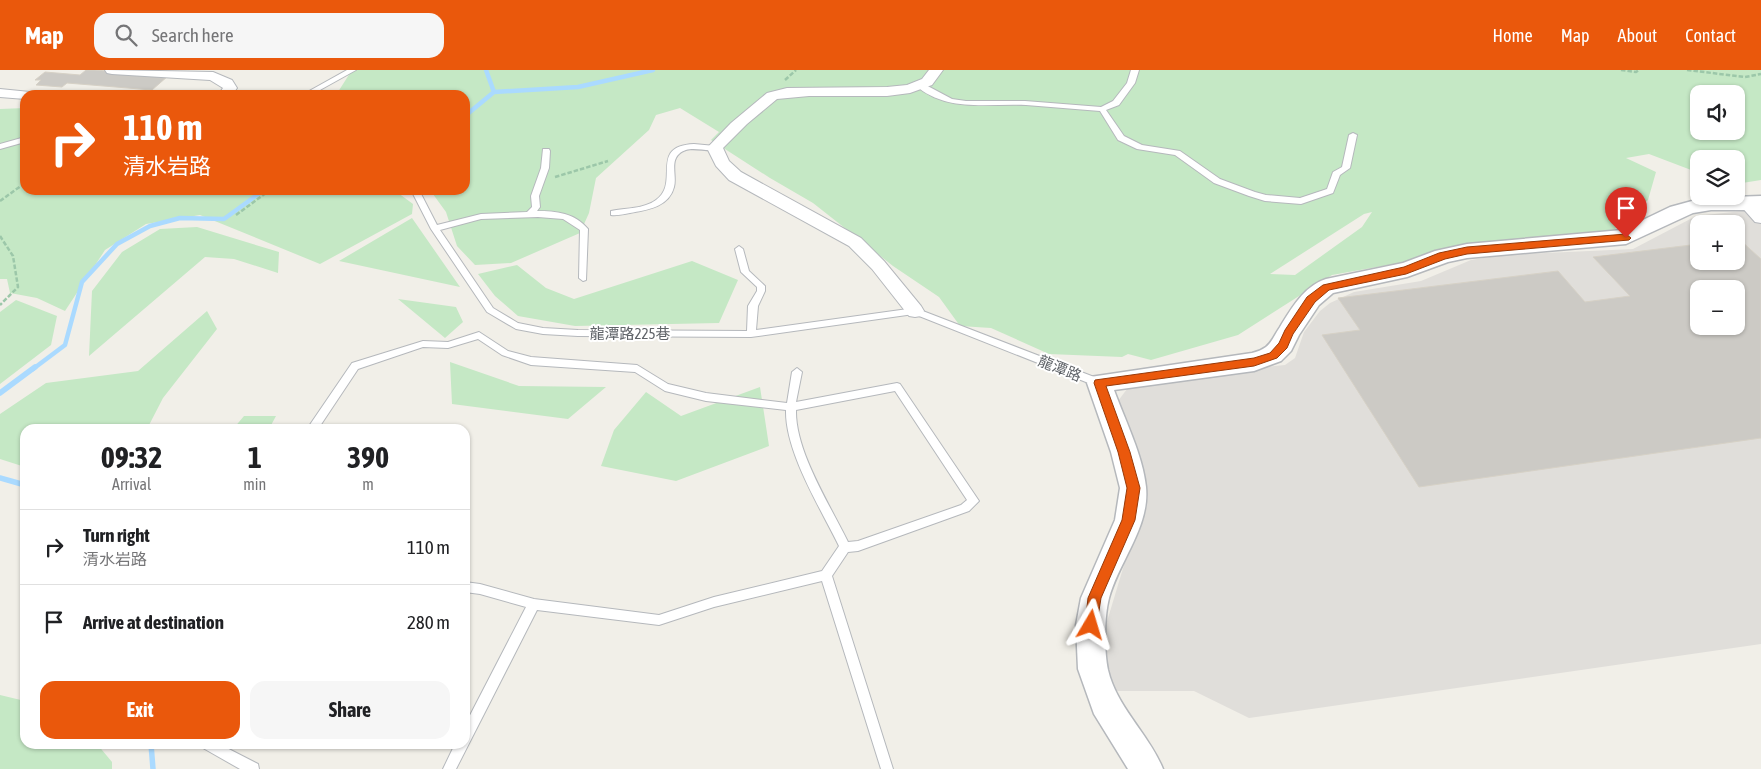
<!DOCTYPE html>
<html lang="en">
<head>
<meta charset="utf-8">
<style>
  :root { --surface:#fff; --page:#f6f6f6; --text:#202124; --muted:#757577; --line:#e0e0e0; --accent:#ea580c }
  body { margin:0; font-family:"Asap Condensed","Noto Sans TC",sans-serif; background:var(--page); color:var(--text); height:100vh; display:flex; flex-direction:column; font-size:19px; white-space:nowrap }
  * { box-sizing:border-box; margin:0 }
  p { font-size:16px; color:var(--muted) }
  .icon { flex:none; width:28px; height:28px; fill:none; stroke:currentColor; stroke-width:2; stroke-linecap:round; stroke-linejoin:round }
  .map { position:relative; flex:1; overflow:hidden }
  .details { position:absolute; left:20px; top:354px; width:450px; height:325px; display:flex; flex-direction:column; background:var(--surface); border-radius:15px; box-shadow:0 1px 4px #0004 }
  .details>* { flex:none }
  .banner { position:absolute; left:20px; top:20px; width:450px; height:105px; border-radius:15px; box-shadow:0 1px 4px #0004; background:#ea580c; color:#fff; overflow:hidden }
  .buttons { position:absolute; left:1690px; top:15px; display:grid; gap:10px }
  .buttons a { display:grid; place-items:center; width:55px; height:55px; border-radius:10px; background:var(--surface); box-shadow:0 1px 4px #0004; font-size:25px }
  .pin { position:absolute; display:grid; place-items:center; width:42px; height:42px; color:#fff; margin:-51px -21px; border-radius:50% 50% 50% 0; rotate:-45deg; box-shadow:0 0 5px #0007 }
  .pin .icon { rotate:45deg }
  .me { position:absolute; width:55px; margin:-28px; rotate:7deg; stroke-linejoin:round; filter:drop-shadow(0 0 4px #0008) }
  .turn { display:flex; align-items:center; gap:18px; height:105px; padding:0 20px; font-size:22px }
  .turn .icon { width:65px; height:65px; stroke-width:2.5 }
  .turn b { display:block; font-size:35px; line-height:42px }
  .eta { display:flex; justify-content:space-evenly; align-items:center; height:85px; text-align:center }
  .eta b { font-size:30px; font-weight:700; line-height:35px }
  .action { display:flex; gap:10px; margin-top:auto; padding:10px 20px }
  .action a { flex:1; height:58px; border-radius:15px; background:var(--accent); color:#fff; font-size:20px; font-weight:700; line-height:58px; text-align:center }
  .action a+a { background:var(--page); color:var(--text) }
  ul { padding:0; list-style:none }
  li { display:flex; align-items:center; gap:15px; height:75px; padding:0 20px; border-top:1px solid var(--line) }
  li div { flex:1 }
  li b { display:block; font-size:19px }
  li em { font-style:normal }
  header { display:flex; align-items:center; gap:30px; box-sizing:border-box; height:70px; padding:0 25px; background:var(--accent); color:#fff }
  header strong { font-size:24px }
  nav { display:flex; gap:28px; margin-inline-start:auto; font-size:18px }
  .search { width:350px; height:45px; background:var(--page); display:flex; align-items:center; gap:12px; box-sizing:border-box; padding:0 18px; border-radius:15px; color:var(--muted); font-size:19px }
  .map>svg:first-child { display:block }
</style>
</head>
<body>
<header>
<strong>Map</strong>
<div class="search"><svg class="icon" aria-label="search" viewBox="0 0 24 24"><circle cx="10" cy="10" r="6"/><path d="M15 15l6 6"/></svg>Search here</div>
<nav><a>Home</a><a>Map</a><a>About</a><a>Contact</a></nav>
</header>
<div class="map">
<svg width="1761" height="699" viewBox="0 0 1761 699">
  <rect width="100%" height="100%" fill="#f1efe8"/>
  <path fill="#e0deda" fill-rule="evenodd" d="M1761 139V574L1249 648 1194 621H1110L1099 578 1124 495 1142 422 1118 331 1130 315 1159 308 1285 295 1295 288 1304 262 1320 241 1330 233 1354 222 1421 211 1471 190 1502 185 1633 179 1696 146ZM1699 154H1736V191H1699ZM1699 219H1736V256H1699Z"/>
  <path fill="#c5e8c5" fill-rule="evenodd" d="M352 0H1761V110L1736 114V89H1699V103L1649 84 1626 88 1656 102 1648 130 1607 166 1388 195 1332 205 1238 265 1151 290 1128 284 1122 287 1049 284 991 258 960 256 939 227 893 196 813 133 770 108 711 70 719 62 680 38 656 45 649 60 596 108 589 143 580 163 511 193 475 195 457 176 446 142 430 120H465V25H336ZM1699 24H1736V61H1699ZM1372 142 1362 157 1295 205 1270 204 1364 144Z
    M25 38V120H394L413 134 412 144 320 194 200 145 146 154 105 180 65 241 37 228 10 223 7 209H0V39Z
    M412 148 460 217 339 191Z
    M197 157 279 182 278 203 234 189 205 187 89 286 92 221 122 182 160 159Z
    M692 191 738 210 719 253 575 256 518 246 495 226 478 204 517 195 546 218 574 229Z
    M398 229 456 237 463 252 445 268Z
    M16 230 57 246 51 275 0 314V242Z
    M207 241 217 259 163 328 147 359H25V397L0 389V344L46 313 138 301Z
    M450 292 519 316 606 317 568 349 452 334Z
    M760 317 769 376 676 411 601 396 614 360 646 322 681 346Z
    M244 346H276L269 359H233Z
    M0 625 25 631V674H97L112 692V699H0Z"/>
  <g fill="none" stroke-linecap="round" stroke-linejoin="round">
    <path stroke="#aadaff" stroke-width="4.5" d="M494 22 578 17 653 0
      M465 46 494 22 486 0
      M33 299 65 275 82 212 117 174 150 156 180 148 224 149 264 120"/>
    <path stroke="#aadaff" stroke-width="5.5" d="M0 323 35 297
      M0 408 25 415
      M151 674 153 699"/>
  </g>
  <path fill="#cccac5" stroke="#d6d1c6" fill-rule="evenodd" d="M86 0H95L168 6 152 20 67 13 62 17 36 15 41 10H35L45 2 80 5Z
    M1736 169H1739L1761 189V368L1419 417 1322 265 1360 260 1338 228 1558 201 1585 232 1630 226 1593 187 1699 174V191H1736ZM1699 219H1736V256H1699Z"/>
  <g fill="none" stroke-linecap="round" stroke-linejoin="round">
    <g stroke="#b5b8bc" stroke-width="2">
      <path id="service" d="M347 0H356L311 25H302Z
        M1131 0H1139L1135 13 1119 35 1106 40 1124 66 1142 75 1180 81 1220 109 1255 122 1266 125 1300 128 1327 119 1333 102 1342 97 1349 65 1353 63 1357 65 1350 98 1340 105 1333 123 1301 134 1265 131 1249 126 1214 113 1175 85 1137 79 1118 70 1100 41C1075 39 1051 37 1026 35 988 33 947 43 915 15L922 13 952 29 966 31H1025L1101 37 1113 31 1127 13Z
        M25 67V72L0 79V74Z
        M694 74 715 76 719 78C709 85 691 73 679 84 670 92 677 107 674 117 669 137 647 140 630 143 624 144 617 146 611 145V141C625 138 644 139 656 130 681 113 648 76 694 74Z
        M543 79H549L550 81 549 98 539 126 540 137 537 141C556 141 575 143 588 159L586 210 583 211 579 208 580 160 563 149 538 147 481 149 440 160 493 238 518 253 543 258 578 260 747 261 748 236 757 221V217L741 202 735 179 739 176 743 179 749 201 765 216V221L758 236 756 260 915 238 1102 310 1104 313 1099 317 1096 316 914 244 751 267 578 266 543 264 516 259 487 242 431 159 411 120H419L437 155 481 144 527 142 532 137 531 126 541 98Z
        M479 262 508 281 531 287 637 295 668 314 706 323 787 333 792 302 797 298 802 302 796 332 897 313 900 314 979 431 969 441 858 481 848 482 832 506 893 699H881L822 511 714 537 659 555 537 540 456 699H443L455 674H465V655L526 537 480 524 465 522V512L480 514 534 529 659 545 714 527 822 501 839 476C821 439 785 382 786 340L706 331 665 321 635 302 531 295 502 285 478 269 448 278 423 277 358 299 318 359H307L352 293 423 271 448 272ZM895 321 967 430 961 435 858 471 848 472C830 435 795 381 796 340Z
        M201 674H219L258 694 259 699H240L203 678Z"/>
    </g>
    <g stroke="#b5b8bc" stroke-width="2">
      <path id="minor" d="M105 0 213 2 232 10 237 18 232 25H218L223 18 210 10 112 4 107 3Z
        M929 0H943L932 15 910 23 887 26H809L777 29 747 54 723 78 729 91 741 102 861 168 884 191 921 236 924 241 921 246 915 247 909 246 872 199 849 176 729 110 716 96 707 78 731 53 767 23 787 18 887 17 907 15 922 9Z
        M0 19 30 22 32 25H25V29L0 27Z
        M1747 129 1753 130 1761 138V153L1755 152 1739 134 1741 130Z"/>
    </g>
    <g stroke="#b5b8bc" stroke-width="3">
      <path id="tertiary" d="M1761 126V140H1711L1693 143 1626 174 1467 188 1448 192 1407 207 1333 223 1319 235 1299 265 1291 281 1281 291 1254 301 1114 320C1125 350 1143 386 1146 417 1150 457 1119 491 1109 528 1104 547 1104 581 1108 600 1117 638 1149 664 1163 699H1128L1094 644 1078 599 1076 555 1081 528 1115 450 1120 418 1111 382 1087 313 1090 307 1252 283C1257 282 1262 280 1266 277 1273 271 1275 264 1280 257 1291 239 1304 216 1326 209L1403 193 1435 181 1467 174 1622 160 1670 137 1703 128Z"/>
    </g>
    <path stroke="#9cc7a9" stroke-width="2.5" stroke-dasharray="4.5 2" stroke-linecap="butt" d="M1621 0 1636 2 1639 0
      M1687 0 1745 7 1761 4
      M785 10 796 0
      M555 107 608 91
      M0 131 25 113
      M236 145 270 120
      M0 166 13 186 18 217 0 235"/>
    <use href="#service" fill="#fff" fill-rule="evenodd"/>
    <use href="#minor" fill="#fff" fill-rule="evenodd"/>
    <use href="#tertiary" fill="#fff" fill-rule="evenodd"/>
  </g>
  <path fill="#ea580c" stroke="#983908" d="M1626 164 1631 168 1629 170 1467 184 1445 189 1406 204 1329 220 1315 232 1293 264 1287 278 1277 288 1254 296 1106 316 1130 382 1140 418 1135 450 1101 528 1096 559 1091 561 1087 559 1085 555 1088 528 1122 450 1127 418 1118 382 1094 313 1095 310 1254 288 1270 283 1279 273 1285 260 1307 227 1323 215 1404 197 1439 183 1467 177Z"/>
  <g text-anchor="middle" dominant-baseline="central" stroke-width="4" stroke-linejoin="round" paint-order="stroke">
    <g font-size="15" fill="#5f6368" stroke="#fff">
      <text x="630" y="263">龍潭路225巷</text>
      <text transform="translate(1060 298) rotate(22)">龍潭路</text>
    </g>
  </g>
</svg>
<div class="buttons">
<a><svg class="icon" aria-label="sound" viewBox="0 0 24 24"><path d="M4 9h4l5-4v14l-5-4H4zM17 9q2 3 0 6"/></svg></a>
<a><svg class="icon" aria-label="layers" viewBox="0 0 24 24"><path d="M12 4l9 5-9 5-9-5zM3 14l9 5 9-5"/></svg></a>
<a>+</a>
<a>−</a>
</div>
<div class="pin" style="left:1626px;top:168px;background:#d93025"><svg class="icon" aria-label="arrive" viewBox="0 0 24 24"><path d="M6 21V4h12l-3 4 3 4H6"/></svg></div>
<svg class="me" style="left:1091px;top:555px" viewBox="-20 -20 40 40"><path d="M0-17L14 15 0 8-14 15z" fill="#ea580c" stroke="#fff" stroke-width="4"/></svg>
<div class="banner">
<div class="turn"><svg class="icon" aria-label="right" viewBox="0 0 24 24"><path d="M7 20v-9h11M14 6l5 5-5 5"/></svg><div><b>110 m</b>清水岩路</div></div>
</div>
<section class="details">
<div class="eta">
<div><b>09:32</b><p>Arrival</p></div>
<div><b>1</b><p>min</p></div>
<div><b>390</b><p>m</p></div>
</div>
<ul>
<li><svg class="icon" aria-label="right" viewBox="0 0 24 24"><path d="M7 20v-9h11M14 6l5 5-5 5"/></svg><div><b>Turn right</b><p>清水岩路</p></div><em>110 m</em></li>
<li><svg class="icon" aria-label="arrive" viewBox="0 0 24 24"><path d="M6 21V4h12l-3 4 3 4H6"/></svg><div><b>Arrive at destination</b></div><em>280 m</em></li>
</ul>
<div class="action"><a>Exit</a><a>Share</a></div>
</section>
</div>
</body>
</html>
